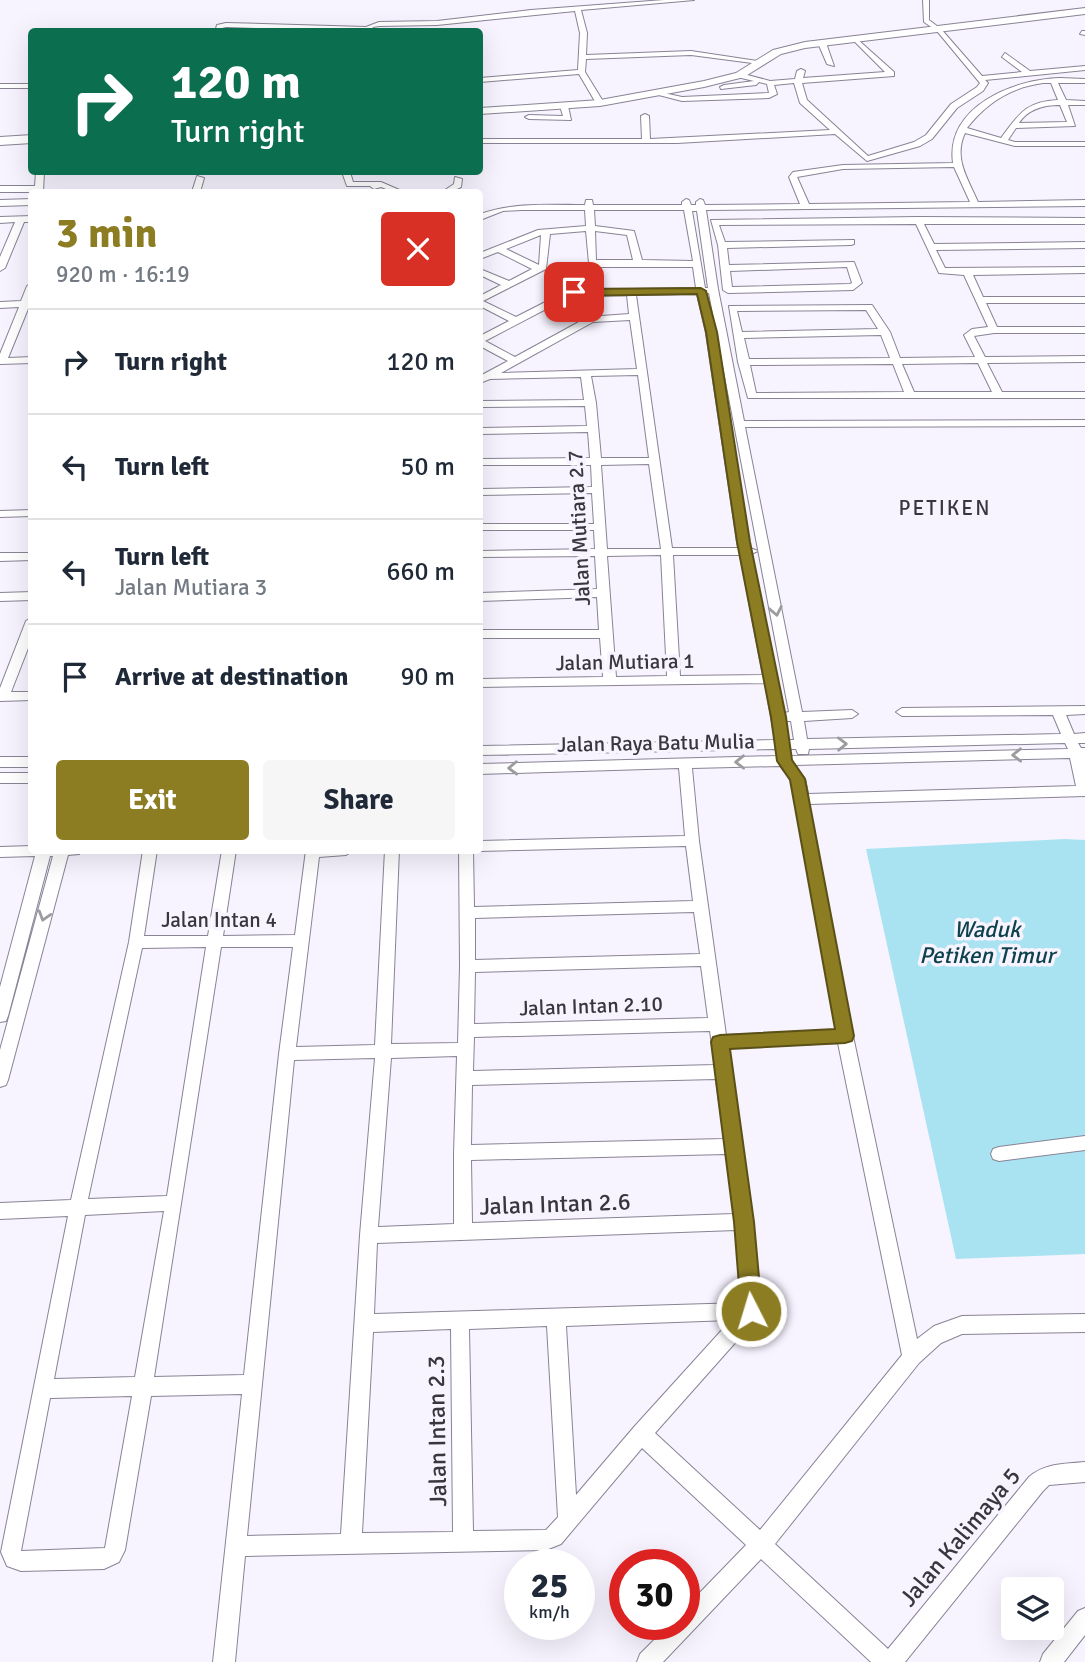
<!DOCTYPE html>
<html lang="en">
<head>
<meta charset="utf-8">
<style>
  :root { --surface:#fff; --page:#f6f6f7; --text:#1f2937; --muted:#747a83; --line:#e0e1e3; --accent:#8c7d23 }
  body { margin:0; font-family:Signika,sans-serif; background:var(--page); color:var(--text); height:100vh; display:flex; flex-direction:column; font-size:26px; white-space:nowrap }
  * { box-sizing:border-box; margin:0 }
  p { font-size:23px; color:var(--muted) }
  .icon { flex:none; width:38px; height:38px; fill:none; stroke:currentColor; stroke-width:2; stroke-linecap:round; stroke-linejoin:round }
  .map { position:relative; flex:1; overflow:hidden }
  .drawer { position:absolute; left:28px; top:189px; width:455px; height:665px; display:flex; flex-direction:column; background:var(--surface); border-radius:7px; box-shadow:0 7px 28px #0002 }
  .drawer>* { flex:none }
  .hud { position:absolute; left:28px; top:28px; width:455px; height:147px; border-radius:7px; box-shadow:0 7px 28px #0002; background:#0b6e4f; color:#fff; overflow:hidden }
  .buttons { position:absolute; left:1001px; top:1577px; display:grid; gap:14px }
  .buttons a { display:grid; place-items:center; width:63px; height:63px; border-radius:7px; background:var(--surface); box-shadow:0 7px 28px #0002; font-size:35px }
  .speed { position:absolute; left:504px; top:1549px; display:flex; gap:14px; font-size:35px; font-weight:700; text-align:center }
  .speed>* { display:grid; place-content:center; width:91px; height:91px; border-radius:50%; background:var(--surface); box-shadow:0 7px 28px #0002; line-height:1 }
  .speed small { font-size:18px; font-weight:400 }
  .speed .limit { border:10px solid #d22; background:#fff; color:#111 }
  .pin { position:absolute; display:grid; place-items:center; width:60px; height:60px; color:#fff; margin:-30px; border-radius:14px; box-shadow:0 4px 10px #0006 }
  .me { position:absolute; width:77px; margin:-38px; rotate:355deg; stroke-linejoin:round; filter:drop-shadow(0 0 5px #0008) }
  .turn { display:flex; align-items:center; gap:24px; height:147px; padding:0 28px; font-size:32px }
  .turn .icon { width:91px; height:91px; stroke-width:2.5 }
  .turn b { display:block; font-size:49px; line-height:60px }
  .round { display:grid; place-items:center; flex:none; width:74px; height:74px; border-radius:7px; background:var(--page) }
  .overview { display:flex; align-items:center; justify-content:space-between; height:119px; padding:0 28px }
  h1 { font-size:42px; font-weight:700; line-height:52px; color:var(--accent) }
  .button { display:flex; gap:14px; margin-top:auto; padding:14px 28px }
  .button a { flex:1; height:80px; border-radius:7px; background:var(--accent); color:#fff; font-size:28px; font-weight:700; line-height:80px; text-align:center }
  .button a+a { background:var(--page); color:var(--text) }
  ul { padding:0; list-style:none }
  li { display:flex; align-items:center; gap:21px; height:105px; padding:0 28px; border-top:2px solid var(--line) }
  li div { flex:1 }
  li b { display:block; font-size:26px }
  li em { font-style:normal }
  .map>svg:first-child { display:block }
</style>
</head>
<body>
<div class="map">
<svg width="1085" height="1662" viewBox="0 0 1085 1662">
  <rect width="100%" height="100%" fill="#f7f3ff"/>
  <path fill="#a9e3f1" d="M1065 839 1085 840V1254L956 1259 866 849Z"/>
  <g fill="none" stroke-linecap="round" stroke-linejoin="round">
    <g stroke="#898395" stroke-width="2">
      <path id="minor" d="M664 0H694L581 10 587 33 586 55 691 51 764 62 760 64 691 55 586 59 585 72 604 103 600 105 596 103 579 74 480 82V78L578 70 580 33 575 11 437 25 379 26 373 27 371 32 226 27 222 28V32H215L217 25 226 23 366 27 379 22 437 21 531 10Z
        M923 0H929V20L941 29 982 76 1022 72 1002 57 1005 53 1030 71 1085 66V70L985 80 988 83 983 91 957 108 932 139 920 146 867 161 835 134 677 143H480V139H642L641 116 645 114 649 116 650 139 830 130 800 103 794 83 774 85 777 94 769 98 682 101 651 93 655 91 682 97 769 93 767 84 759 82 756 85 721 89 720 87 724 85 754 81 737 77V73H740L770 81 795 79 797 71 801 69 805 71 803 78 885 72 854 41 856 38 894 72V76L802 83 807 100 868 156 914 142 926 135 951 104 977 87 980 83 937 31 924 22Z
        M1082 31H1085V35L1080 34Z
        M822 41 826 43 834 66 827 64 818 43Z
        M1060 78 1085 79V83H1058L1066 100 1085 101V105H1068L1075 126 1016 128 1008 140 1015 142H1085V146H1015L965 133C953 158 968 179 978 202L1085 200V206L706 210 718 289 744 421 1085 420V426L745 427 802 712 852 710 858 714 852 718 804 721 807 739 1061 734 1053 715 902 716 896 712 902 708 1085 706V714L1066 715 1074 734 1085 733V743H1078L1081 748H1085V796L809 804 853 1036 917 1339 934 1326 962 1316 1085 1314V1332L962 1334 941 1343 919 1363 775 1544 888 1649 1029 1477C1045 1463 1064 1464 1085 1462V1482L1049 1485 1043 1491 905 1662H871L761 1559 663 1662H637L640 1654 670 1624H684V1609L746 1545 642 1448 561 1544 546 1550 245 1556 235 1662H213L242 1394 151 1396 125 1550 119 1562 104 1569 21 1571 7 1566 1 1552 68 1216 0 1219V1203L71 1200 129 942 143 850H157L144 936H208L222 850H236L223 936 295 935 306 850H353L346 855 319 857 296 1047 375 1045 385 850H399L391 1044 458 1043 460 966 459 850H473L474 907 693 901 686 846 480 851 478 850H480V841L685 836 679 768 480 774V764L777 756 776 749 480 755V746L775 740 765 683 480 687V679L603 677 600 638H480V630H599L597 597 480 601V593L597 589 595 556 480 557V551L595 549 594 530H480V524H594L592 493 480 495V489L592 487 591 465H480V459L590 458 588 432 480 434V428L587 426 585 406 480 407V401L584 400 581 377 490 379 480 383V376L508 361 480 346V336L509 321 480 306V296L501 285 480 275V269L509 281 532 269 498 252 480 259V253L538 230 586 226 585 210H521L503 211 480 220V214C514 202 549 205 585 205L586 200H592L593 205H682V202L686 199 689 200 691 205H696V202L700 199 703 200 705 205 800 204 789 177 793 172 843 165 953 163C945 106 1015 79 1060 78ZM1043 83H1051L1058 100C1025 102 1020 113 1001 138L967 128C986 103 1012 87 1043 83ZM1060 105 1067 122 1019 123C1028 109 1044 105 1060 105ZM954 167 970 202 809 204 797 177 843 169ZM594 210H684L693 261 642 260 634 231 595 226ZM692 211H697L708 288H705ZM586 231 589 263 600 267H693L696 288 569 290 516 317 483 301 546 269 550 234ZM595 231 627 235 633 260H596ZM541 235 539 265 506 249ZM709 293 789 712 784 713 751 554 758 551 750 548 749 543 716 333 706 294ZM697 294 706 333 738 548H672L636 295ZM627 295 629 314 588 317 515 357 485 341 571 296ZM630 320 637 369 501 373 593 322ZM638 375 649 458H601L596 403 591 376ZM649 464 661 549H607L601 465ZM661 555 667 676 616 677 607 556ZM673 555H740L763 675 680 676ZM785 721H791L794 740H788ZM1065 743 1068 749 790 756 789 749H796L798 754H808L809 749ZM1070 758 1076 786 808 794 805 779 795 765ZM780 766 791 780 836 1030 726 1035 699 841 692 768ZM694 912 700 954 475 960V918ZM206 947 167 1196 88 1199 142 948ZM221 947H293L279 1054 244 1375 154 1377ZM701 966 708 1018 474 1024 475 972ZM710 1031 715 1065 473 1071 474 1037ZM838 1043 902 1355 760 1530 655 1433 758 1317 761 1311 753 1222 728 1048ZM457 1056 454 1153V1224L378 1227 391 1058ZM375 1058 360 1235 341 1534 247 1536 294 1060ZM716 1079 724 1139 471 1145 472 1085ZM726 1154 734 1214 472 1223 471 1160ZM164 1211 135 1377 54 1379 85 1215ZM736 1230 742 1303 374 1314 377 1243ZM731 1320 634 1427 576 1495 566 1326ZM547 1326 558 1517 546 1530 473 1531 469 1329ZM451 1329 453 1532 362 1533 373 1332ZM132 1396 105 1548 21 1551 50 1398Z
        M0 84H32V88H0Z
        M564 104 568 106 571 120 529 119 525 117 529 115 563 116 560 106Z
        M36 172H44L43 192H0V186H35Z
        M342 172H350L353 182H381L404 192H394L381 187 374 189 370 186H347Z
        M197 176 204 178 200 192H192Z
        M455 177 462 179 461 187 451 192H442L454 184Z
        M32 199V205L0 206V200Z
        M32 216V222H24L5 268 0 271V257L15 222 0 223V217Z
        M918 217 1085 218V224H924L934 244 1085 242V248L936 250 945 268 1085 267V273L973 275 983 297H1085V303H986L997 327H1085V333H994L974 336 985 357 1085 356V362L987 363 1002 392H1085V398H748L738 362 729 306 872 305 890 332 900 358 975 357 964 335 972 329 988 327 964 275 939 273 916 224 719 225 725 242 854 240V244L851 245 727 248 729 265 854 262 862 283 853 290 728 293 723 290 718 245 711 220ZM847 267 852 283 850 284 732 287 730 271ZM866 310 878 329 742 332 737 311ZM881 335 890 358 749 359 744 338ZM978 363 992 392H914L902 364ZM893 364 904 392 756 393 750 365Z
        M32 283V299L8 358 32 357V363L0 364V354L19 307 0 308V302L21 301 27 286Z
        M32 510V516L0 517V511Z
        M0 553H32V560L0 561Z
        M32 592V600L0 601V593Z
        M32 617V638L11 692H32V700L0 701V688L26 621Z
        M0 757H32V767H0Z
        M0 773H32V783H0Z
        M32 846V850H81L79 854 68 855 8 1080 6 1085 0 1087V1050L53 856H50L8 1016 6 1021 0 1022V987L35 856 0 857V847Z
        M1085 1136V1150L999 1161 993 1159 991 1154 993 1149 999 1147Z
        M1085 1608V1635L1064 1662H1040L1043 1654 1078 1611Z"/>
    </g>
    <g stroke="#898395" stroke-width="2">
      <path id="secondary" d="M1085 8V14L805 48 781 54 744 77 704 87 600 106 480 114V108L600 100 704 81 736 73 773 50 805 42Z
        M32 135V143L0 145V137Z"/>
    </g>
    <use href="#minor" fill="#fff" fill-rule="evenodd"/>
    <use href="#secondary" fill="#fff" fill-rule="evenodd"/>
  </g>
  <defs><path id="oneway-chevron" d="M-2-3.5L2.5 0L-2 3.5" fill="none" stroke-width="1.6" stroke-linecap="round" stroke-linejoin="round" transform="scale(1.75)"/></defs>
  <g stroke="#9c9b9e">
    <use href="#oneway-chevron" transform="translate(776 611) rotate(79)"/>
    <use href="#oneway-chevron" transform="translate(842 744) rotate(-1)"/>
    <use href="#oneway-chevron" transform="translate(1017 755) rotate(179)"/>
    <use href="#oneway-chevron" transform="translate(740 762) rotate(179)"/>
    <use href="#oneway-chevron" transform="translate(513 768) rotate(178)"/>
    <use href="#oneway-chevron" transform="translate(44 916) rotate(107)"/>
  </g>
  <path fill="#8c7d23" stroke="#5b5117" stroke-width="2" d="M701 288 706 291 717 332 750 542 786 717 792 760 805 779 854 1036 852 1041 845 1043 730 1049 754 1222 762 1311 759 1318 751 1321 744 1318 741 1311 734 1222 711 1042 713 1037 720 1035 835 1029 790 780 777 761 771 717 737 542 706 332 697 294 574 296 569 292 574 289Z"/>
  <g text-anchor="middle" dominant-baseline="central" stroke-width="7" stroke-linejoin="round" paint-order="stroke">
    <g font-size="21" letter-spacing="2" fill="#39373e" stroke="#f7f3ff">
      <text x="945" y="508">PETIKEN</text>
    </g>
    <g font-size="21" fill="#39373e" stroke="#f7f3ff">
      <text transform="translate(579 528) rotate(-93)">Jalan Mutiara 2.7</text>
      <text transform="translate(625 662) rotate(-1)">Jalan Mutiara 1</text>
      <text transform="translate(656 743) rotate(-1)">Jalan Raya Batu Mulia</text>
      <text x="219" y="920">Jalan Intan 4</text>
      <text transform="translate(591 1006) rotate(-2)">Jalan Intan 2.10</text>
    </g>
    <g font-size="23" font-style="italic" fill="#0e424d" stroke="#f7f3ff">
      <text x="987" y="929">Waduk<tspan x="987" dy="26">Petiken Timur</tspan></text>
    </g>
    <g font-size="24" fill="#39373e" stroke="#f7f3ff">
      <text transform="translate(555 1204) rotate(-2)">Jalan Intan 2.6</text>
      <text transform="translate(437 1431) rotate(-91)">Jalan Intan 2.3</text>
      <text transform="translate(960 1537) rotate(-50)">Jalan Kalimaya 5</text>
    </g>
  </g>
</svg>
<div class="buttons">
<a><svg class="icon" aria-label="layers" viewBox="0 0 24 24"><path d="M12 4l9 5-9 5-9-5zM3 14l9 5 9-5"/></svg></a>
</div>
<div class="speed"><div>25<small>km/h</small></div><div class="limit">30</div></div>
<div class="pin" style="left:574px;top:292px;background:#d93025"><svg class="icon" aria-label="arrive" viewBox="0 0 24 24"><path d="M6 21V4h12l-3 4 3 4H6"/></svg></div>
<svg class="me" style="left:751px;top:1311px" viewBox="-20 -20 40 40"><circle r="17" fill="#8c7d23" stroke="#fff" stroke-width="3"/><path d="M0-11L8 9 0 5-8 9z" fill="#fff"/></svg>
<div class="hud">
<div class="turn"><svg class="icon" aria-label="right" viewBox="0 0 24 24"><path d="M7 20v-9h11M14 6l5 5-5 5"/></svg><div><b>120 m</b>Turn right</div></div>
</div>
<section class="drawer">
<div class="overview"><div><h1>3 min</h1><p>920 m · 16:19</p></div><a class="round" style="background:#d93025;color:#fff"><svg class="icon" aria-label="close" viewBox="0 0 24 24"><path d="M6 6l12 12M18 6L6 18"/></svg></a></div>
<ul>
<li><svg class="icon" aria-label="right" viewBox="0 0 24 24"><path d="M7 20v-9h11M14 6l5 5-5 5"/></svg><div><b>Turn right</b></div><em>120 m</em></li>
<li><svg class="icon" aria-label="left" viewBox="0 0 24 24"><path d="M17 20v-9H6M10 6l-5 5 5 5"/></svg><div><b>Turn left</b></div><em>50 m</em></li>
<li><svg class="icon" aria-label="left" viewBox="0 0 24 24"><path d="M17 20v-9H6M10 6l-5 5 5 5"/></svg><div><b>Turn left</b><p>Jalan Mutiara 3</p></div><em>660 m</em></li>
<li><svg class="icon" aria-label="arrive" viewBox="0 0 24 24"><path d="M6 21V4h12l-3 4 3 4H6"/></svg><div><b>Arrive at destination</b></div><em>90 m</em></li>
</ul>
<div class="button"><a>Exit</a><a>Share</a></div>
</section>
</div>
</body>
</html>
